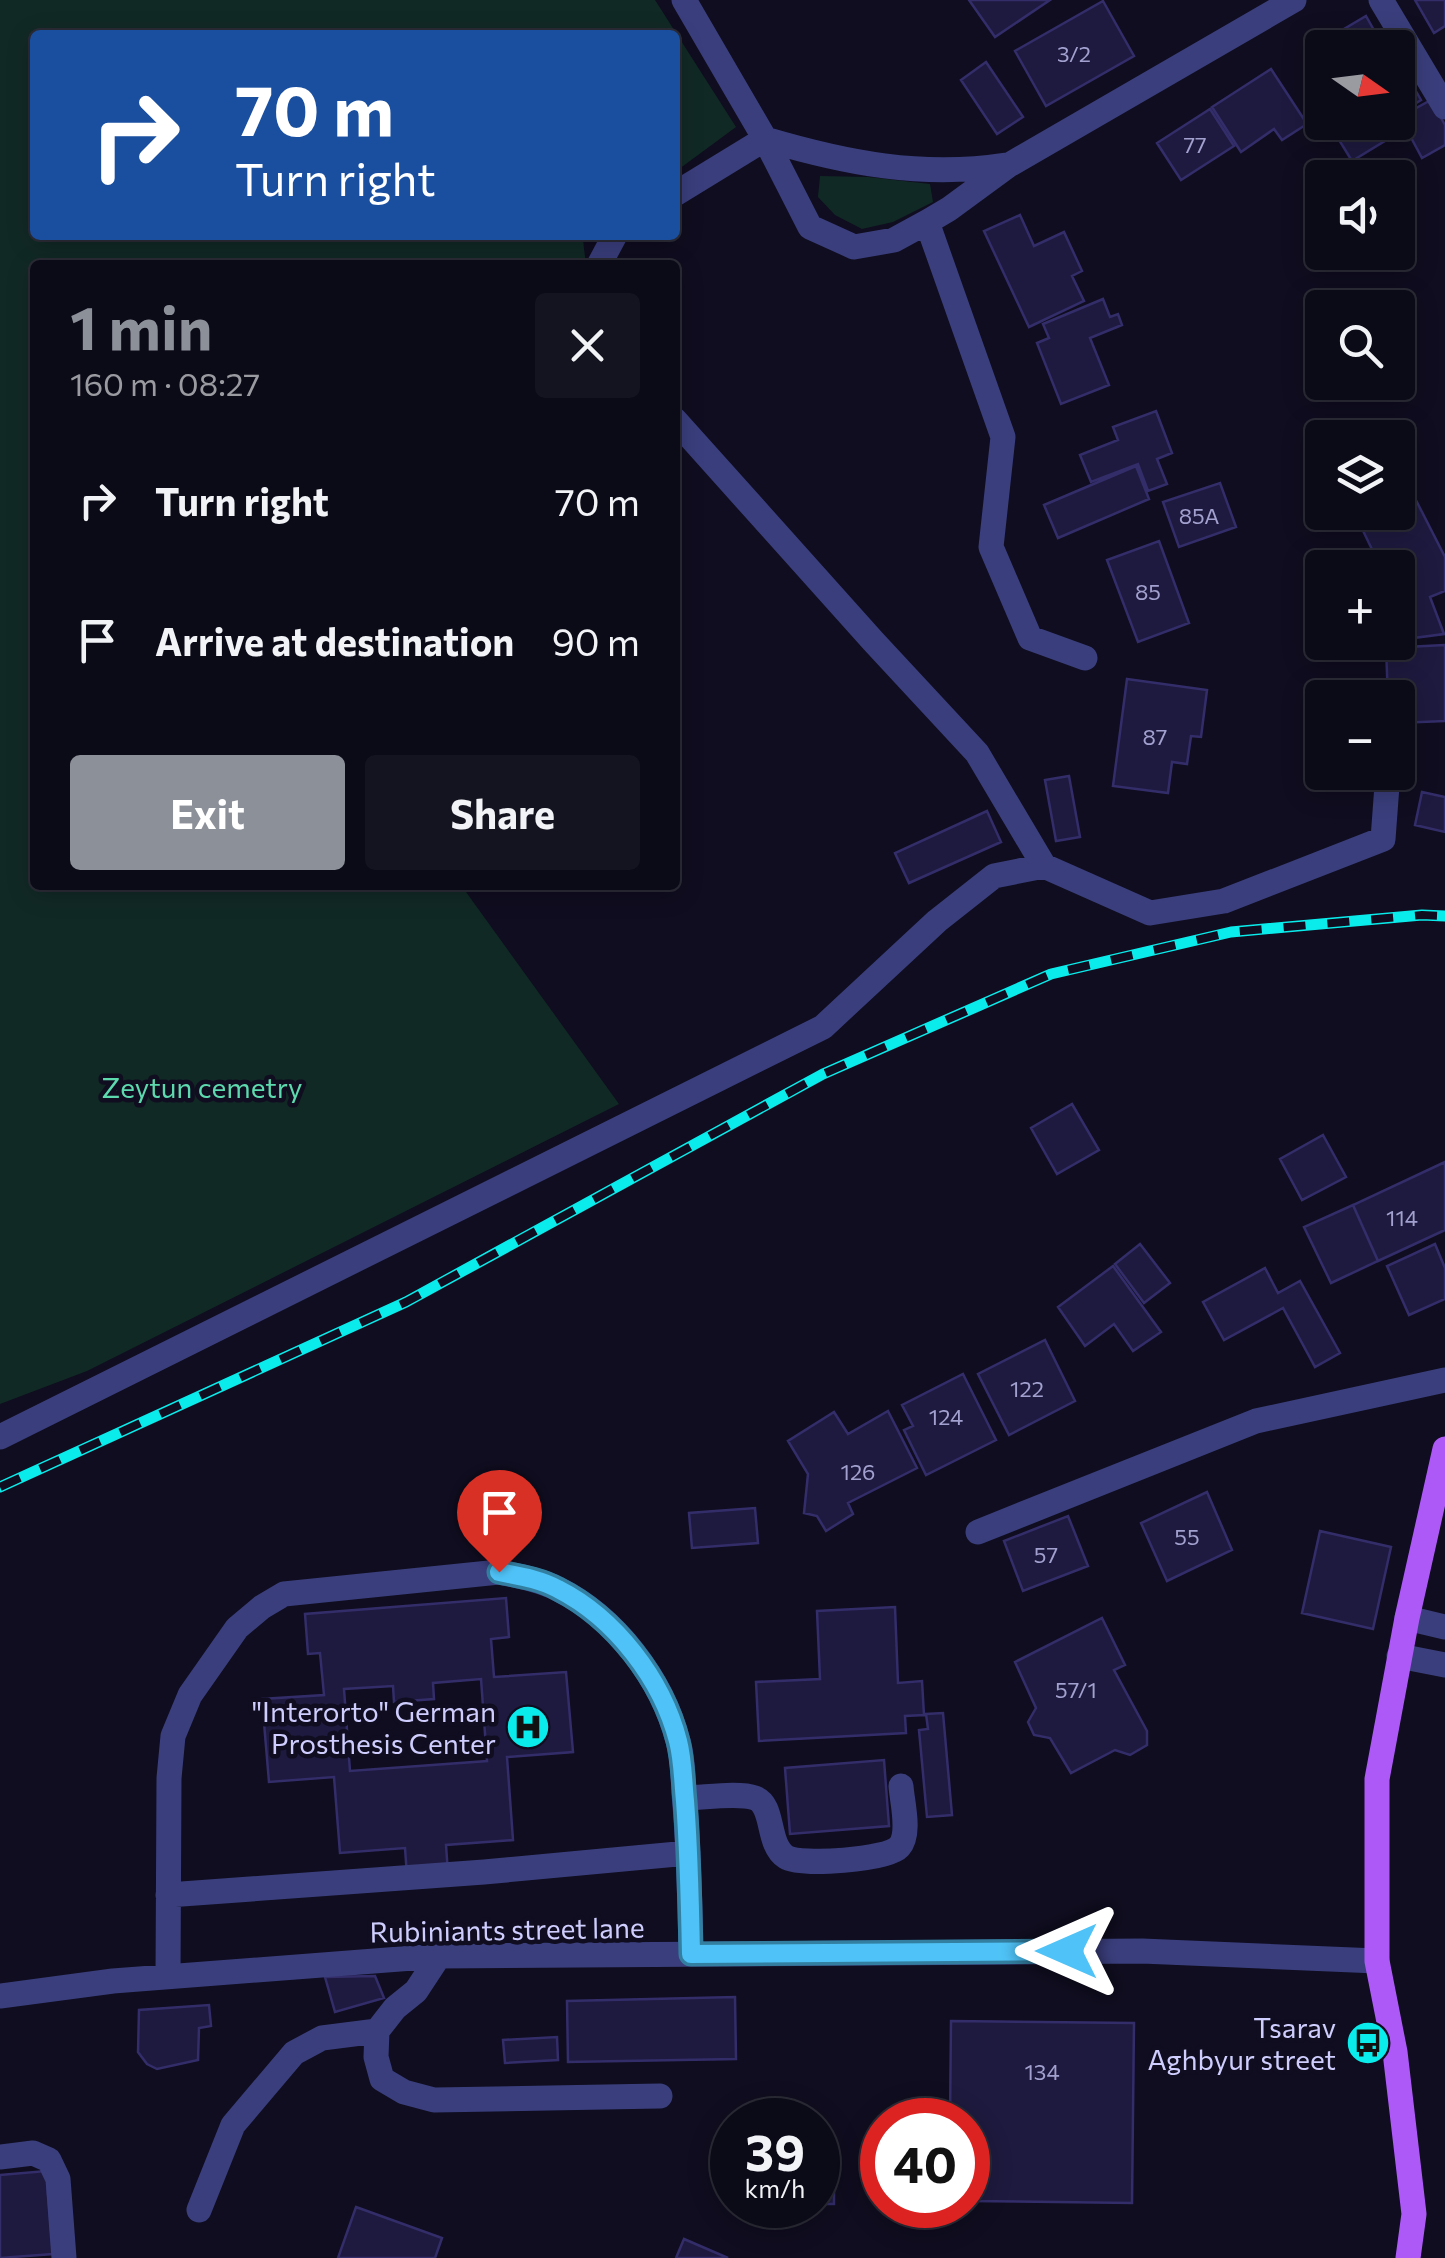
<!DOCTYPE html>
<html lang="en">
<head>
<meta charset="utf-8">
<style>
  :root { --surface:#0b0a17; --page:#141320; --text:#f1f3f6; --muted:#9a9aa1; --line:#2b2b36; --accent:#8c9099 }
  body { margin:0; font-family:Commissioner,sans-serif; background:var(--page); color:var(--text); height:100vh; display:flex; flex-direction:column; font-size:38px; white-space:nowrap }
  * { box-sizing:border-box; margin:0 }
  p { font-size:32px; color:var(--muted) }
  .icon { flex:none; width:55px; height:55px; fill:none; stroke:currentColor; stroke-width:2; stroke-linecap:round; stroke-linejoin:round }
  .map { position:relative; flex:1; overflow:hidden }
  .panel { position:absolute; left:30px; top:260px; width:650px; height:630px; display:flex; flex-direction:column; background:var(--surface); border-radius:10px; box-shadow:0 5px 25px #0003,0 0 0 2px var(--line) }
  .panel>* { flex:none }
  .top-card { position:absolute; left:30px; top:30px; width:650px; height:210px; border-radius:10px; box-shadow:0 5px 25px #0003,0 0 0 2px var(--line); background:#1a4fa0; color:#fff; overflow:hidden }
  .needle { width:65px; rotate:104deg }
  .fabs { position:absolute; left:1305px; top:30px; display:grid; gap:20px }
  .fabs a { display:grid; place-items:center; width:110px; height:110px; border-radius:10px; background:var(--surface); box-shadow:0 5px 25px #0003,0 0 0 2px var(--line); font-size:50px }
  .speed { position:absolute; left:710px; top:2098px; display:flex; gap:20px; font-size:50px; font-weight:700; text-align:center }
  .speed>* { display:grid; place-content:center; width:130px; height:130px; border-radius:50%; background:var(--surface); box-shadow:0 5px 25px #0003,0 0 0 2px var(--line); line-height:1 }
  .speed small { font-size:25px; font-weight:400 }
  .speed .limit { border:15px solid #d22; background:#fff; color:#111 }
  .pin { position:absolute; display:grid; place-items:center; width:85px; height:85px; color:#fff; margin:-102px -42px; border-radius:50% 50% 50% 0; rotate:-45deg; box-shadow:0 0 10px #0007 }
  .pin .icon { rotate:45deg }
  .me { position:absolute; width:110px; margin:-55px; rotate:270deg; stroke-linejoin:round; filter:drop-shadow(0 0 8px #0008) }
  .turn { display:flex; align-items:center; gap:35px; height:210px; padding:0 40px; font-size:45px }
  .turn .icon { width:130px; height:130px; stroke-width:2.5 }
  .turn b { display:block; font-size:70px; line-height:85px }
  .round { display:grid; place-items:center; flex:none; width:105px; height:105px; border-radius:10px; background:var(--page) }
  .summary { display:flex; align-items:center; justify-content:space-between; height:170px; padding:0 40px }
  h1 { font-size:60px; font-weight:700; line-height:75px; color:var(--accent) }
  .primary-button { display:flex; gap:20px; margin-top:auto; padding:20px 40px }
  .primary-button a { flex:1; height:115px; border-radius:10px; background:var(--accent); color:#fff; font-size:40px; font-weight:700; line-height:115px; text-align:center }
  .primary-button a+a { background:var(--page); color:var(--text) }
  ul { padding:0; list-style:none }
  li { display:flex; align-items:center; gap:30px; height:140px; padding:0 40px }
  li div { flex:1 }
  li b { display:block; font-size:38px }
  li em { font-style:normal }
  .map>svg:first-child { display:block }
</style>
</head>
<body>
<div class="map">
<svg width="1445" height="2258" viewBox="0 0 1445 2258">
  <rect width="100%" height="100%" fill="#0f0d1f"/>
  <path fill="#112925" d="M0 0H655L736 127 675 172V35H35V235H590L583 240 586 265H35V885H461L619 1104 87 1371 0 1404Z
    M820 176 868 177 930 184 933 202 893 222 862 229 835 215 818 197Z"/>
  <path fill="#1e1a3f" stroke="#332d6a" stroke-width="2.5" fill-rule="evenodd" d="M969 0H1050L995 37Z
    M1415 0H1445V26L1434 33Z
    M1103 1 1134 56 1046 106 1015 51Z
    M1366 16 1384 48H1325L1322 42Z
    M986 62 1023 117 997 134 961 80Z
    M1401 65 1421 100 1398 114V67Z
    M1271 69 1307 124 1282 140 1274 129 1241 152 1212 107Z
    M1431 100 1445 125V145L1422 158 1400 117Z
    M1210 109 1234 146 1181 180 1157 143Z
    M1328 122H1378L1388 139 1352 161Z
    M1020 215 1034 246 1064 232 1082 271 1072 276 1084 301 1029 327 984 231Z
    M1103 299 1110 317 1118 314 1122 325 1090 338 1109 385 1061 404 1037 343 1049 338 1043 324Z
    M1156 411 1172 453 1157 459 1167 484 1148 491 1138 464 1091 482 1080 455 1118 440 1113 427Z
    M1398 465 1445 557V591L1430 597 1444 634 1398 640V568H1381L1354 512H1398Z
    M1136 466 1149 499 1058 538 1044 505Z
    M1220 483 1236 527 1179 547 1163 502Z
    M1159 541 1189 623 1138 642 1107 560Z
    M1445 645V721L1398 723V698H1388L1386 648Z
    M1127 679 1207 690 1201 737 1191 736 1187 764 1172 762 1168 793 1113 786Z
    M1069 776 1080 837 1056 841 1045 780Z
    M1422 792 1445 797V832L1415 825Z
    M987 811 1001 842 909 883 895 853Z
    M1072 1104 1099 1150 1057 1174 1031 1128Z
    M1323 1135 1346 1177 1302 1200 1280 1159Z
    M1445 1162V1230L1378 1261 1353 1205Z
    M1353 1205 1378 1261 1331 1283 1304 1227Z
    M1140 1244 1170 1283 1144 1303 1115 1264Z
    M1435 1244 1445 1268V1299L1409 1315 1387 1266Z
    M1113 1266 1161 1332 1133 1351 1114 1324 1085 1346 1058 1307Z
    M1265 1268 1278 1293 1300 1281 1340 1353 1315 1367 1283 1308 1224 1340 1203 1302Z
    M1045 1340 1075 1401 1009 1435 978 1374Z
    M963 1374 996 1440 926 1475 904 1430 913 1426 902 1405Z
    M888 1411 917 1468 848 1503 853 1514 826 1531 817 1516 804 1513 808 1474 788 1441 834 1412 848 1434Z
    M1207 1492 1232 1550 1167 1581 1141 1523Z
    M755 1508 758 1543 692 1548 689 1513Z
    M1068 1516 1088 1566 1023 1591 1004 1541Z
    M1320 1531 1391 1547 1373 1629 1302 1613Z
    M506 1598 509 1637 491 1639 494 1677 566 1672 573 1752 507 1757 513 1840 446 1845 448 1873 407 1876 405 1848 340 1853 334 1777 269 1782 262 1699 324 1695 320 1653 308 1654 305 1614ZM481 1679 487 1761 350 1771 344 1689 393 1686 394 1702 434 1699 433 1683Z
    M895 1607 898 1683 922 1681 924 1715 905 1716 906 1733 759 1741 756 1682 820 1679 817 1611Z
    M1102 1618 1125 1665 1114 1670 1147 1731V1745L1130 1755 1115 1750 1071 1773 1050 1738 1034 1735 1028 1722 1036 1708 1015 1662Z
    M943 1713 952 1815 927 1817 919 1730 928 1729 926 1714Z
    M884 1760 889 1826 790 1834 785 1768Z
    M375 1976 384 1998 335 2012 325 1977Z
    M735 1997 736 2059 568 2062 567 2001Z
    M209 2005 211 2026 199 2028 198 2060 157 2069 147 2064 138 2052 139 2010Z
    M951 2021 1134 2023 1132 2203 968 2201V2120H950Z
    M557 2037 558 2060 505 2063 503 2040Z
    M818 2139H834V2204H818Z
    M46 2171 53 2254 0 2258V2175Z
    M356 2207 442 2238 435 2258H338Z
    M684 2239 728 2258H676Z"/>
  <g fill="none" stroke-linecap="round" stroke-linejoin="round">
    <path stroke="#3a3e7c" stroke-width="25" d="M684 0 765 139 810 227 854 247 894 240 927 222 949 209 1009 165 1294 0
      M1381 0 1445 107
      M765 139C846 163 922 178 1006 165
      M675 194 765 139
      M927 222 1003 437 991 547 1030 638 1085 658
      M599 265 615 235
      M675 420 873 641 977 753 1044 866 1150 913 1224 901 1383 839 1388 772
      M0 1437 823 1027 937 921 994 876 1044 866
      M978 1532 1256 1421 1445 1380
      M1407 1618 1445 1627
      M1399 1656 1445 1665
      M685 1798C703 1798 738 1792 755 1798 775 1805 766 1844 786 1857 801 1866 887 1860 899 1847 911 1834 902 1802 901 1786
      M168 1895 484 1872 688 1853
      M439 1956 416 1991 395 2008 377 2031 376 2057 382 2079 404 2092 434 2100 660 2096
      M168 1976 169 1778 173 1736 190 1695 237 1628 262 1607 284 1594 499 1572C519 1576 540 1580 558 1589 615 1617 662 1679 678 1741 683 1757 683 1776 684 1794 689 1847 690 1901 691 1954
      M0 1996 113 1981 439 1956 1142 1951 1377 1961
      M0 2157 33 2153 49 2160 58 2179 64 2258
      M199 2210 233 2125 294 2053 322 2038 377 2031"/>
    <path stroke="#ad59f8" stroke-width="25" d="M1408 2258 1414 2214 1395 2052 1377 1961V1779L1407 1618 1445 1449"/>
    <g stroke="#0aecec" stroke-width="11">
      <path id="rail" d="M0 1487 406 1302 823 1074 1051 974 1231 932 1422 915 1445 916"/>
    </g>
    <use href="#rail" stroke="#0f0d1f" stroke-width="8" stroke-dasharray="22" stroke-linecap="butt"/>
  </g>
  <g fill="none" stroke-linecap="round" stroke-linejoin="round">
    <g stroke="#337fa1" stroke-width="25">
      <path id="route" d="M499 1572C519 1576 540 1579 558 1589 615 1618 662 1679 678 1741 683 1760 683 1782 685 1801 689 1852 690 1903 691 1954L1067 1951"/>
    </g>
    <use href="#route" stroke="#4fc3f7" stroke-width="18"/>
  </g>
  <defs>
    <g id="hospital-disc" transform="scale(2.25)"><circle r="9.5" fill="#0aecec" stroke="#0f0d1f"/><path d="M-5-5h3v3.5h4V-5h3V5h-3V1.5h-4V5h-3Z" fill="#111"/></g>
    <g id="bus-disc" transform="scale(2.25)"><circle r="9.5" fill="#0aecec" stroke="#0f0d1f"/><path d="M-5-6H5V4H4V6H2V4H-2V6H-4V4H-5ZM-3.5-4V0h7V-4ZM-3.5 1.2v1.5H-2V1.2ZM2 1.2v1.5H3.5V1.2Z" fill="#111"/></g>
  </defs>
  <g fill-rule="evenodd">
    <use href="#hospital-disc" x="528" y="1727"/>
    <use href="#bus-disc" x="1368" y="2043"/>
  </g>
  <g text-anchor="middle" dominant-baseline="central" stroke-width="9" stroke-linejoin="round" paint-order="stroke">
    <g font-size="22" fill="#a2a0ce">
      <text x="1074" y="53">3/2</text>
      <text x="1195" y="144">77</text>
      <text x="1199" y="515">85A</text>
      <text x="1148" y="591">85</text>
      <text x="1155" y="736">87</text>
      <text x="1402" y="1217">114</text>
      <text x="1027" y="1388">122</text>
      <text x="946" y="1416">124</text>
      <text x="858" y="1471">126</text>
      <text x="1187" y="1536">55</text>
      <text x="1046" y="1554">57</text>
      <text x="1076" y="1689">57/1</text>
      <text x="1042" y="2071">134</text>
    </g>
    <g font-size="28" fill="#5dd9ae" stroke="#0f0d1f">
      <text x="202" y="1087">Zeytun cemetry</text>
    </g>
    <g font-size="28" fill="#cecdfd" stroke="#0f0d1f" text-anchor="end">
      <text x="496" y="1711">"Interorto" German<tspan x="496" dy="32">Prosthesis Center</tspan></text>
      <text x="1336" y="2027">Tsarav<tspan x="1336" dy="32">Aghbyur street</tspan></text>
    </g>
    <g font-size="28" fill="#cecdfd" stroke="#0f0d1f">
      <text transform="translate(507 1929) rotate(-1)">Rubiniants street lane</text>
    </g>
  </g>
</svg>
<div class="fabs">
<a><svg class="needle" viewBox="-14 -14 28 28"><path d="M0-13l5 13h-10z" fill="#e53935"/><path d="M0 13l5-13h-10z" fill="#9a9aa1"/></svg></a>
<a><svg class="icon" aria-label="sound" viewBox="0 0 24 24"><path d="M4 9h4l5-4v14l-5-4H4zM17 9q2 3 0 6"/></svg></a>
<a><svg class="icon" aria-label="search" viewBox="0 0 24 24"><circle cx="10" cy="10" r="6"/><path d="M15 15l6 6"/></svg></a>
<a><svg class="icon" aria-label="layers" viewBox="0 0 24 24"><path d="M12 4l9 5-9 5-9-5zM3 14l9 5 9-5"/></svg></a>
<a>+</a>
<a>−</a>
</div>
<div class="speed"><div>39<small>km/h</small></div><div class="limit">40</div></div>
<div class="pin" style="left:499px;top:1572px;background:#d93025"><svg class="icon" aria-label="arrive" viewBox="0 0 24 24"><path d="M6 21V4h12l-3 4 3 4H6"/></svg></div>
<svg class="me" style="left:1067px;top:1951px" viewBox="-20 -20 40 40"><path d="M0-17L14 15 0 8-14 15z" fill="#4fc3f7" stroke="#fff" stroke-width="4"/></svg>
<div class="top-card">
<div class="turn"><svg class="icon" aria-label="right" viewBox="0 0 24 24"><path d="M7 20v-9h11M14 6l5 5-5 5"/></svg><div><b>70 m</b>Turn right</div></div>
</div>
<section class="panel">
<div class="summary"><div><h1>1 min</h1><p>160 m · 08:27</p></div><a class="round"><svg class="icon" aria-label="close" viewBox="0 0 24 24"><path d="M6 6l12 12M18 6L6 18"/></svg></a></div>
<ul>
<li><svg class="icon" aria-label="right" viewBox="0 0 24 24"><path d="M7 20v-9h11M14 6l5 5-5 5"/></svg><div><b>Turn right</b></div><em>70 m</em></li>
<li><svg class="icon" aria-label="arrive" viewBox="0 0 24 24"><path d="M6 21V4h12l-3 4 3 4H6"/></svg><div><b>Arrive at destination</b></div><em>90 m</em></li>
</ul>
<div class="primary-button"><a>Exit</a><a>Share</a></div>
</section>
</div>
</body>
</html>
